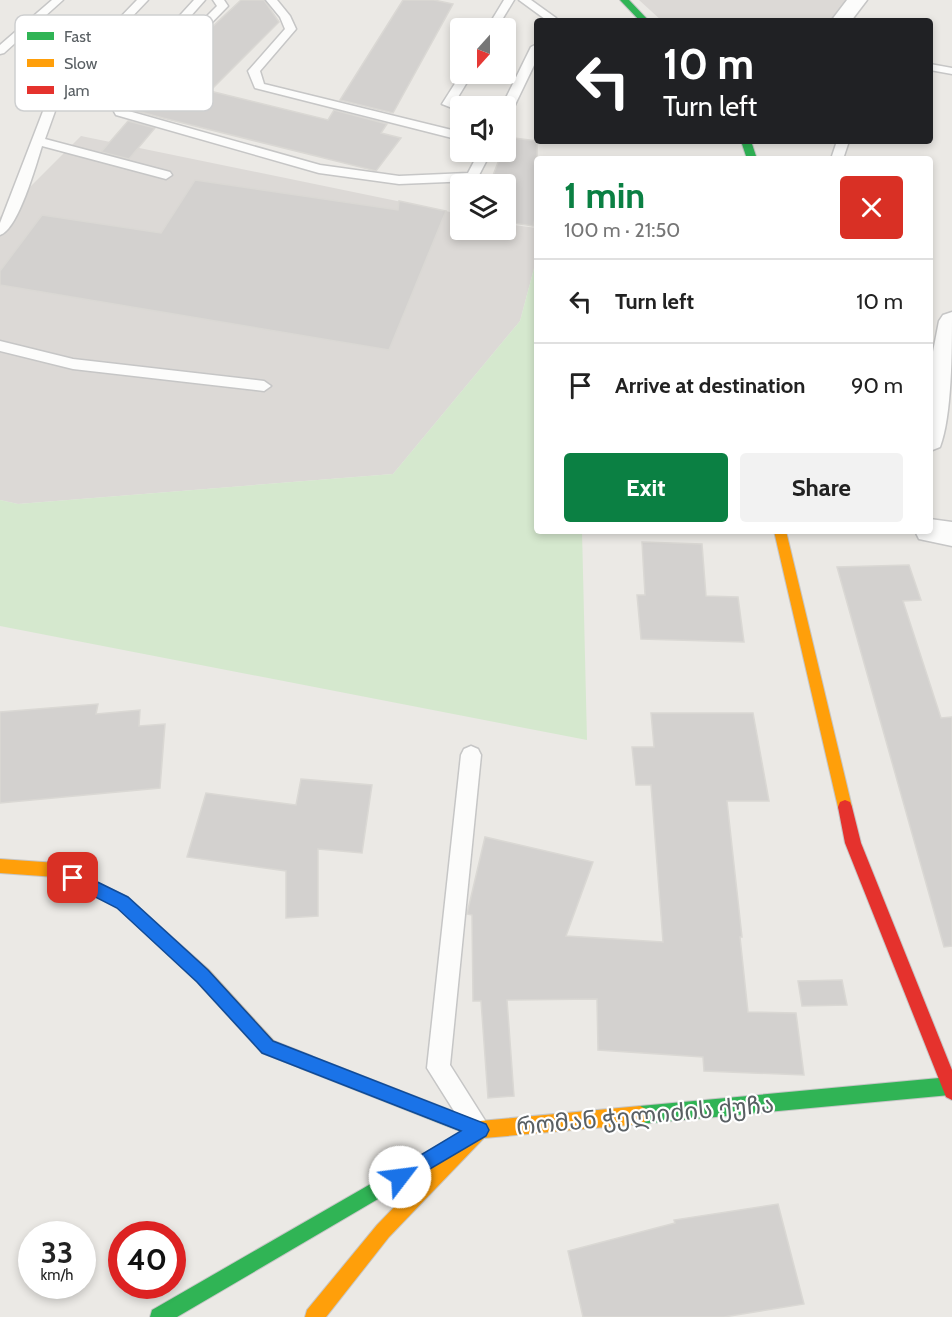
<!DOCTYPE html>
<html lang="en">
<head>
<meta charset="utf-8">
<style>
  :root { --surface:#fff; --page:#f2f2f2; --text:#222; --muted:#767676; --line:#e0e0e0; --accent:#0b8043 }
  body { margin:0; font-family:Cabin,"Noto Sans Georgian",sans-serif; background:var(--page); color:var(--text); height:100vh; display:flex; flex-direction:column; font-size:22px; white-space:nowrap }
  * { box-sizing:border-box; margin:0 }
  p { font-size:20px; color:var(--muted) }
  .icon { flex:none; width:33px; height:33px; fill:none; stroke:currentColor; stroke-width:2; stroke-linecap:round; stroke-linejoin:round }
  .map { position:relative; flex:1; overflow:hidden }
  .sheet { position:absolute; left:534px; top:156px; width:399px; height:378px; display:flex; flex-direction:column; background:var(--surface); border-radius:6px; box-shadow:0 3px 9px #0003 }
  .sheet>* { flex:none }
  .guide { position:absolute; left:534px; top:18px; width:399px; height:126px; border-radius:6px; box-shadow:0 3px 9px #0003; background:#202124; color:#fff; overflow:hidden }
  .needle { width:39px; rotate:201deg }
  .controls { position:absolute; left:450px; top:18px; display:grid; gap:12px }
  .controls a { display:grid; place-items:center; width:66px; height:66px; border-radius:6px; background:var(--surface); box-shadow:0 3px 9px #0003; font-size:30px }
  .speed { position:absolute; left:18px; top:1221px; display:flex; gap:12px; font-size:30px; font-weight:700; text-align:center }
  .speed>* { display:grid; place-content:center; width:78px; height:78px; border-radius:50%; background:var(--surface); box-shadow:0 3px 9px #0003; line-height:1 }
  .speed small { font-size:15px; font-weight:400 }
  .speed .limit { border:9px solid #d22; background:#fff; color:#111 }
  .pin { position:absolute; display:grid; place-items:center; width:51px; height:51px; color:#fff; margin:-26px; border-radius:12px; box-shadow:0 3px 9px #0006 }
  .me { position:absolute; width:66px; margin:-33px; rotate:60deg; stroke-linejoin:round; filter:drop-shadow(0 0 4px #0008) }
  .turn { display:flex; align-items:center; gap:21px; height:126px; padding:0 30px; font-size:27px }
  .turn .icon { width:78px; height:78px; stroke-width:2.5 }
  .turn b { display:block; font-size:42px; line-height:51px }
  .round { display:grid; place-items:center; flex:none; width:63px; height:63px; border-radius:6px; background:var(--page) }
  .head { display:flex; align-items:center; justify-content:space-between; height:102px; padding:0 30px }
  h1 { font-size:36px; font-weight:800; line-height:45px; color:var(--accent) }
  .button { display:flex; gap:12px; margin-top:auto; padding:12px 30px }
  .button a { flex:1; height:69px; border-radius:6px; background:var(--accent); color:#fff; font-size:24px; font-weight:800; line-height:69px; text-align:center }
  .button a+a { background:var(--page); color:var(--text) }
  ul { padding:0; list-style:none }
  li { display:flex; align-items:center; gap:18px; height:84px; padding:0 30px; border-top:2px solid var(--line) }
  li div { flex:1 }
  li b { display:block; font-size:22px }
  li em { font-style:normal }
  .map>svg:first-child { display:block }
</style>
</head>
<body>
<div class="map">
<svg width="952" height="1317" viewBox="0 0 952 1317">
  <rect width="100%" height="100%" fill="#ebe9e5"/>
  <path fill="#dcd9d6" d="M639 0H852L836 21H662Z
    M81 136 460 214V230H506V224L537 228V257L520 321 393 474 18 504 0 500V217Z"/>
  <path fill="#d5e8ce" d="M537 257V531H582L587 740 0 626V500L18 504 393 474 520 321Z"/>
  <path fill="#d3d1cf" stroke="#dad8d4" stroke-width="1.5" d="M241 0H264L279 22 210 91 328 120 334 110 387 124 381 133 401 138 376 171 163 118 137 111 140 107 130 104Z
    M403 0H434L453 4 393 113 340 100Z
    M128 121 155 128 129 159 101 152Z
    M507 137 537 141V210L533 226 506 222V184L490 183 502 152H506Z
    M195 180 398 210 399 201 446 211 389 350 0 285V271L42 215 161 233Z
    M642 542 702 544 706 596 738 597 744 642 641 639 637 595H645Z
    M909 565 921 600 903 601 941 718 952 717V946L944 947 837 567Z
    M98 704 96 714 140 710 139 726 165 724 160 788 0 803V712Z
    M651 713H753L769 801H727L742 937H740L748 1012 796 1013 804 1075 704 1071 703 1057 598 1050 597 999 507 1000 514 1096 488 1098 481 1001H473L472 915 467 914 485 837 593 862 566 936 663 942 651 785H636L632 747H654Z
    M301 779 372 785 362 853 318 849V916L286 918V871L187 857 206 793 296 805Z
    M842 980 847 1005 802 1006 798 981Z
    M778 1204 804 1304 724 1317H583L568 1251 675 1223 674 1220Z"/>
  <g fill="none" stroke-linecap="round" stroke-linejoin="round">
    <g stroke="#c6c6c6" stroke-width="3">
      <path id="lane" d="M52 0H63L4 53 0 54V45Z
        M137 0H148L63 89 45 139 170 172 172 175 166 179 42 146C36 165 18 230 0 235V223L52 88Z
        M194 0H205L166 44 181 42 217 6 213 0H224L228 6 188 47 159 51 115 93 125 110 320 165 399 176 468 173 479 152H491L478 177 472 181 399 184 319 173 116 115 103 92 152 46Z
        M266 0H277L290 16 296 29 260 71 264 84 460 132V140L255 88 248 71 285 29 280 17Z
        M504 0H514L497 28H487Z
        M519 0H531L556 18 554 21H544L545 19Z
        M537 44V59L512 111 506 114V106H502L531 47Z
        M930 64 952 68V74L930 70Z
        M461 74H472L455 102 466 106H460V111L442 104Z
        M837 141H849L843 159H831Z
        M0 341 73 359 264 381 271 386 264 391 73 369 0 351Z
        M471 746 478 749 481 755 450 1065 486 1122 482 1130 474 1134 466 1130 427 1068 461 755 464 749Z"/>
    </g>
    <g stroke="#c6c6c6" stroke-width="3">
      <path id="street" d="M847 0H867L851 21H831Z
        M952 312C952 349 952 416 940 447L930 451V367L939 321 943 315Z
        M930 519 952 522V546L919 539 915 531H930Z"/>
    </g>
    <g stroke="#c6c6c6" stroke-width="2">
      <path id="fast" d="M620 0H629L649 21H640Z
        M741 141H751L757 159H747Z
        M306 1054 486 1124 489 1130 486 1136 480 1139 300 1068 298 1062 300 1056Z
        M950 1077 952 1078V1094L950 1095 640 1124 634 1121 631 1115 634 1109 640 1106Z
        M447 1140 453 1143 456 1149 453 1155 177 1317H150L152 1310Z"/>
    </g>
    <g stroke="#c6c6c6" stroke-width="2">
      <path id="slow" d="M774 531H786L852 807 850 812 845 814 840 812 838 807Z
        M0 859 57 863 127 897 209 970 274 1041 312 1056 314 1062 312 1068 306 1070 262 1053 197 982 117 907 56 877 0 873Z
        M640 1106 646 1109 649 1115 646 1121 640 1124 484 1138 389 1237 326 1317H305L307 1310 377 1225 474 1124 480 1121Z"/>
    </g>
    <g stroke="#c6c6c6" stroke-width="2">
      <path id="jam" d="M845 800 850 802 852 807 861 843 952 1070V1100L946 1097 845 843 838 807 840 802Z"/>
    </g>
    <use href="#lane" fill="#fcfcfb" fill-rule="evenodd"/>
    <use href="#street" fill="#fcfcfb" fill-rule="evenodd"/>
    <use href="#fast" fill="#30b455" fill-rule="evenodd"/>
    <use href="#slow" fill="#ff9f0a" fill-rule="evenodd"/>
    <use href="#jam" fill="#e5322d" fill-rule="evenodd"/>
  </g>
  <path fill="#1a73e8" stroke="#114b97" stroke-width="1.5" d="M73 870 128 897 208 970 273 1041 486 1124 489 1130 486 1136 406 1183 400 1186 394 1183 391 1177 394 1171 461 1131 262 1053 197 982 117 908 68 883 65 878 68 872Z"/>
  <g text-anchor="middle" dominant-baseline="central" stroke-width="4.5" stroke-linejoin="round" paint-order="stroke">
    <g font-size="24" fill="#5a6064" stroke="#fff">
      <text transform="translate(645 1115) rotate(-5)">რომან ჭელიძის ქუჩა</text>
    </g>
  </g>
  <rect x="15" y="15" width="198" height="96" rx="9" fill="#fff" stroke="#cecfd0" stroke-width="1.5"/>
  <rect x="27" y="32" width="27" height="8" fill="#30b455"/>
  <rect x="27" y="59" width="27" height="8" fill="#ff9f0a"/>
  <rect x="27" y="86" width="27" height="8" fill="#e5322d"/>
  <g font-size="16" fill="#5a6064">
    <text x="64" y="42">Fast</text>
    <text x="64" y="69">Slow</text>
    <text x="64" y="96">Jam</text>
  </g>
</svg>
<div class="controls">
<a><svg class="needle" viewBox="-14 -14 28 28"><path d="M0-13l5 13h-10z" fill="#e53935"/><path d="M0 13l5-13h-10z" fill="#767676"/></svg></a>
<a><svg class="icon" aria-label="sound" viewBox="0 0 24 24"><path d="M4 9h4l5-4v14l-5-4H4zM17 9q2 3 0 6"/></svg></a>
<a><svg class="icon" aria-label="layers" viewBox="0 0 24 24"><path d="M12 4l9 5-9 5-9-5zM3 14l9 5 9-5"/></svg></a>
</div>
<div class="speed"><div>33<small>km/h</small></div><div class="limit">40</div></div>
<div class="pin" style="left:73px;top:878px;background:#d93025"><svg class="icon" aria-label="arrive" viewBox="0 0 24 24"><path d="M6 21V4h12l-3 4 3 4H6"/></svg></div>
<svg class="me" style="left:400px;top:1177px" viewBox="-20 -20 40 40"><circle r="19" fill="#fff"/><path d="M0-13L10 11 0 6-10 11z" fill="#1a73e8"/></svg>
<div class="guide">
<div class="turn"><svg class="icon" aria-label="left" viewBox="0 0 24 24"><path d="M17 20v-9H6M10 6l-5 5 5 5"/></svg><div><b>10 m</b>Turn left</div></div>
</div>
<section class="sheet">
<div class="head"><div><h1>1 min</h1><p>100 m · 21:50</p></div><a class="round" style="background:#d93025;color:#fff"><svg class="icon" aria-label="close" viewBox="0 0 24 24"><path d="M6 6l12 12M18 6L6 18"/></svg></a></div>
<ul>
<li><svg class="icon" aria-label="left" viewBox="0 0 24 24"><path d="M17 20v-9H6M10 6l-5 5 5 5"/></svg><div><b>Turn left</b></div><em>10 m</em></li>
<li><svg class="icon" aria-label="arrive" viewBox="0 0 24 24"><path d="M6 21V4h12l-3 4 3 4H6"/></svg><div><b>Arrive at destination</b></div><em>90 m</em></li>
</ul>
<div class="button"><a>Exit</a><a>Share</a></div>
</section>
</div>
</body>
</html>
